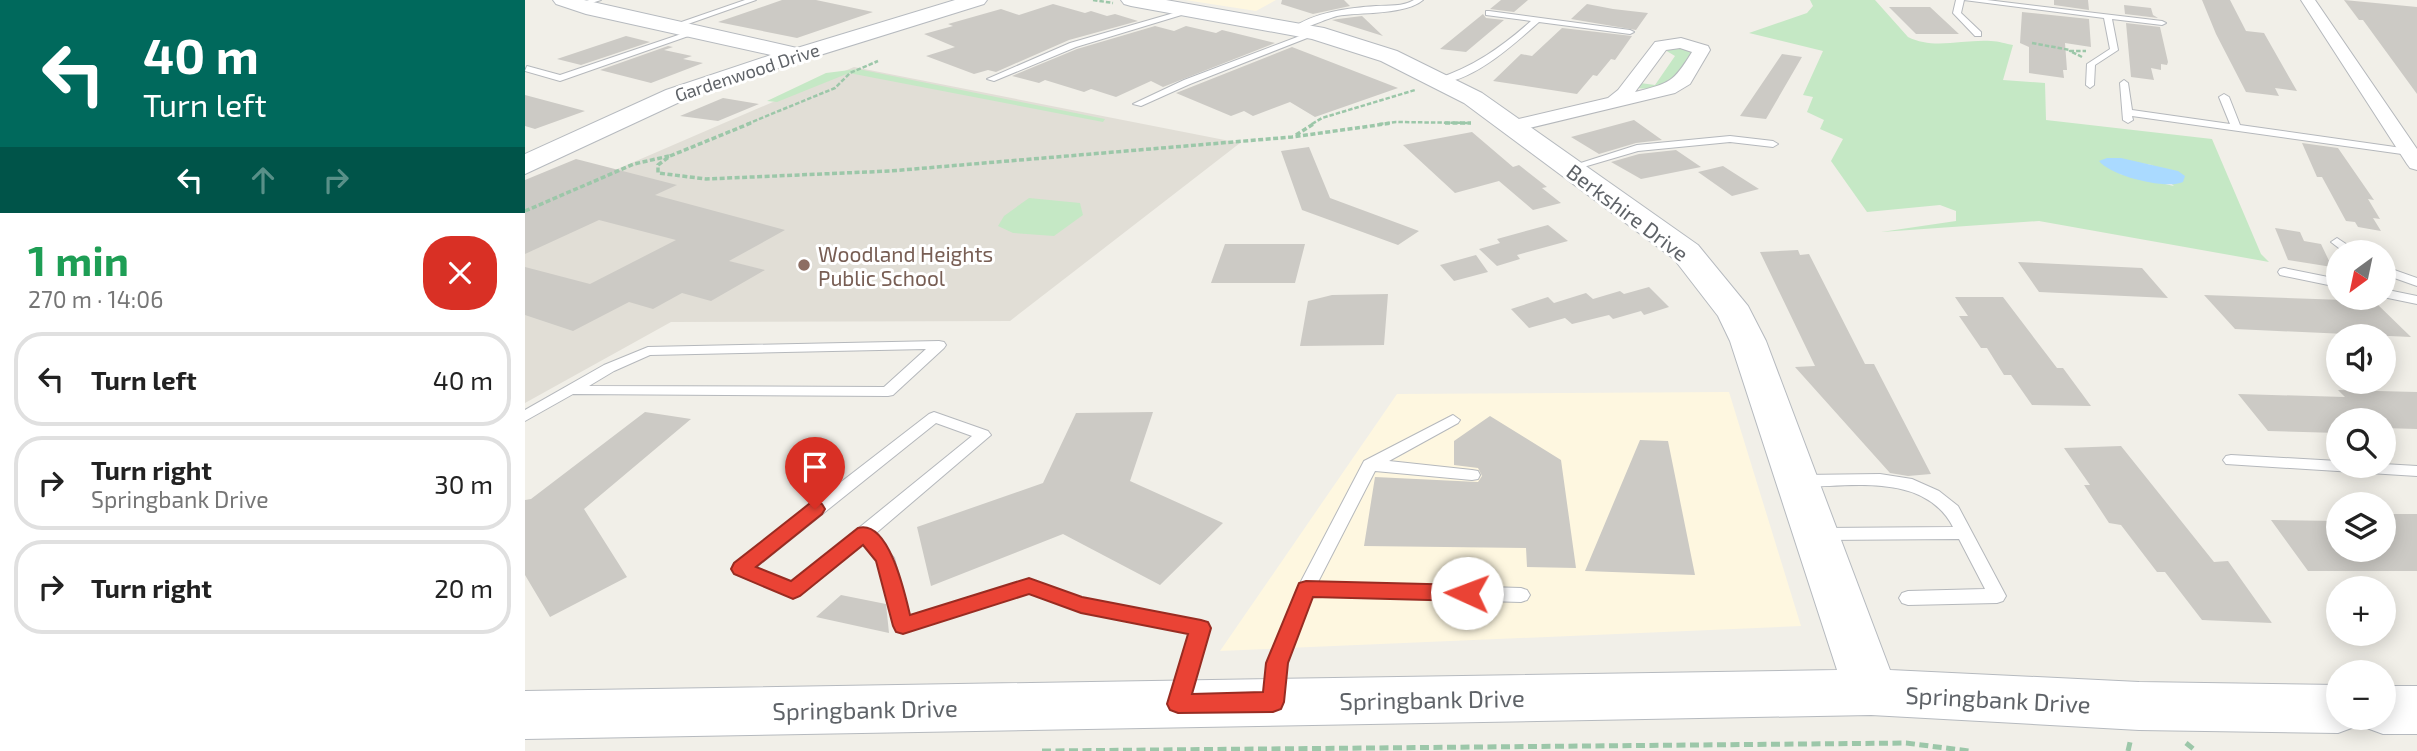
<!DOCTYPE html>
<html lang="en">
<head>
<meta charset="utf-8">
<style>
  :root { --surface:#fff; --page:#f6f6f6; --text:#222; --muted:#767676; --line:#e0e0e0 }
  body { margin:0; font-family:"Exo 2",sans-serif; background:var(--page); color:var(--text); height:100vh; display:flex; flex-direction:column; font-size:26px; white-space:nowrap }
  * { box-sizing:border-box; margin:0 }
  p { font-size:23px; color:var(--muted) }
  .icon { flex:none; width:38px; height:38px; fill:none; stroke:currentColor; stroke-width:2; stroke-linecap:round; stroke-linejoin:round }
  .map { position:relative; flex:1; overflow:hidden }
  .drawer { display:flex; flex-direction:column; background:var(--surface); width:525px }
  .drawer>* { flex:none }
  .hud { background:#00695c; color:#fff; overflow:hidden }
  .needle { width:46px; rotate:213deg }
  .controls { position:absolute; left:1801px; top:240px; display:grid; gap:14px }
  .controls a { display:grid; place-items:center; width:70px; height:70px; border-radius:50%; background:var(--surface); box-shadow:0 4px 18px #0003; font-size:35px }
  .pin { position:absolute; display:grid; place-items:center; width:60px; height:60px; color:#fff; margin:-72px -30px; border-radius:50% 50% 50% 0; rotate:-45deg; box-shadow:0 0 7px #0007 }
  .pin .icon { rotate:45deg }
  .me { position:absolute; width:77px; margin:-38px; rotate:272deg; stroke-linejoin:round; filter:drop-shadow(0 0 5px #0008) }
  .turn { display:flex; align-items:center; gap:24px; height:147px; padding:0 28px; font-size:32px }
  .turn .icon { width:91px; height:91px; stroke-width:2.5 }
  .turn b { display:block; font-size:49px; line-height:60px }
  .lanes { display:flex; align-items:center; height:66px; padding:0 28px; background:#0003; justify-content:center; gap:35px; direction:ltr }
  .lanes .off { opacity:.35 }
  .round { display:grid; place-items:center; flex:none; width:74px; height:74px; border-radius:28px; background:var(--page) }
  .head { display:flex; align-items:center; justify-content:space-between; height:119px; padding:0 28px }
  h1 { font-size:42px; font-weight:700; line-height:52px; color:#1e9e55 }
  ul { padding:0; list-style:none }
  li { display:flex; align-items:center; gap:21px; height:94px; margin:0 14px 10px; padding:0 14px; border:4px solid var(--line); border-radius:28px }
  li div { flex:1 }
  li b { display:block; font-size:26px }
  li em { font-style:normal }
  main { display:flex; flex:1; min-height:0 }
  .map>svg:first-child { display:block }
</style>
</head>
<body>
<main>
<section class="drawer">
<div class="hud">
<div class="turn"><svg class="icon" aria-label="left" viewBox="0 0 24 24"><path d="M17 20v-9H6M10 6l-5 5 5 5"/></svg><div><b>40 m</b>Turn left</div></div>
<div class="lanes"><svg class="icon" aria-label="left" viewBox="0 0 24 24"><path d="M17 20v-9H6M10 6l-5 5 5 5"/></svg><svg class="icon off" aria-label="ahead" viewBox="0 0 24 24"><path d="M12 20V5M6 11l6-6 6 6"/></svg><svg class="icon off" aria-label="right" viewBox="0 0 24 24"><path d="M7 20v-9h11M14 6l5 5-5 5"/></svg></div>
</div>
<div class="head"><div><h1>1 min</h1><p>270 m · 14:06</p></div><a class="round" style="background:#d93025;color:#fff"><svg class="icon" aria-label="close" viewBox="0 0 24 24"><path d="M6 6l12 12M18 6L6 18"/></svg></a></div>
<ul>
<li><svg class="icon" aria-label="left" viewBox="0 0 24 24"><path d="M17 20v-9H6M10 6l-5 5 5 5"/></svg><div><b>Turn left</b></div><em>40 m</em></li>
<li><svg class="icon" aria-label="right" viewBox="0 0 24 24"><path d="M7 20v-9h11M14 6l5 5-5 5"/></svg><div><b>Turn right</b><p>Springbank Drive</p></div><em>30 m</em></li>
<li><svg class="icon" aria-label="right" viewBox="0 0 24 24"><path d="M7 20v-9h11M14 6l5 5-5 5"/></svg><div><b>Turn right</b></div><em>20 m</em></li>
</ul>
</section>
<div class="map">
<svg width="1892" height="751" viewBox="0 0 1892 751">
  <rect width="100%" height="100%" fill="#f1efe8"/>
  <path fill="#fef7e0" d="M660 0H751L731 11Z
    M1204 392 1276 626 695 651 872 394Z"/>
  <path fill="#e1ded6" d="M329 67 715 143 485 321 146 322 0 403V209Z"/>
  <path fill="#c5e8c5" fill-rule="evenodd" d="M1285 0H1350L1383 37C1408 50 1439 39 1466 41 1474 41 1481 44 1488 45L1478 80 1520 83 1521 120 1687 139 1736 254 1744 262 1514 221 1356 232 1431 221V211L1415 205 1342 212 1306 161 1318 139 1295 129 1299 120 1282 112 1288 97 1278 95 1298 51 1224 33 1282 13 1288 6ZM1582 158 1627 165 1649 186 1595 174Z
    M1149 46 1170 51C1154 73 1143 93 1112 88L1115 83 1130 85 1150 56 1140 50Z
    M333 69 580 119 578 122 324 73 252 102 242 101 301 73Z
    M504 198 555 203 558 215 529 236 488 233 473 226 479 216Z"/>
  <path fill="#aadaff" d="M1582 158H1596L1653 171 1660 176 1658 182C1641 190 1586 176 1574 161Z"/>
  <path fill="#cccac5" d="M257 0H291L348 12 272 38 193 22Z
    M757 0H819L825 6 788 14 756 4Z
    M976 0H1003L989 12 965 9Z
    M1529 0H1563L1564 10 1529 5Z
    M1677 0H1705L1721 31 1739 33 1772 91 1750 88 1754 96 1721 92 1691 34Z
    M1819 0 1892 7V94L1838 20H1834Z
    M528 4 560 13 566 11 582 16 590 14 613 21 544 40 471 72 463 70 449 74 401 56 430 47 399 34 428 26 423 24 476 9 494 15Z
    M1062 4 1088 9 1123 13 1111 30 1046 19Z
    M1599 5 1626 8 1628 15 1633 18 1600 14Z
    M1364 7H1405L1434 34H1391Z
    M1497 12 1564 19 1566 47 1540 43 1542 70H1538L1539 78 1504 73V47L1495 43Z
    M958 14 961 18 979 20 941 52 915 49Z
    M837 16 858 36 807 20 813 19Z
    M1601 23 1635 27 1643 62 1642 65 1636 64V70L1626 68 1629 80 1606 77Z
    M630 26 649 31 661 26 691 33 697 30 750 43 638 87 626 81 591 97 566 89 559 92 520 80 514 83 487 76 552 49Z
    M1037 28 1107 36 1090 60 1086 59 1072 76 1068 75 1052 94 968 81 996 54 1007 56Z
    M101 36 125 42 56 65 32 59Z
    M143 46 148 47 139 50 167 56 158 59 178 63 126 83 75 70Z
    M767 47 873 88 790 117 765 102 728 116 719 111 706 116 651 93Z
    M1257 54 1277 57 1241 119 1215 116Z
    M0 95 60 111 10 129 0 126Z
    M198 98 234 104 193 121 155 116Z
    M1109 120 1137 140 1111 143 1074 154 1046 137Z
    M947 132 988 167 994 165 1022 187 1017 188 1036 203 1008 210 974 181 930 193 878 145Z
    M1777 143 1813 148 1849 200 1843 199 1855 219 1848 218 1856 231 1833 227 1830 222 1821 221 1797 177H1792Z
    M784 147 805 198 894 231 873 245 777 210 756 151Z
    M1151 150 1176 167 1116 179 1086 162 1114 154Z
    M51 159 152 185 130 195 260 230 204 261 240 270 186 301 157 293 128 309 104 302 48 331 0 315V267L65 284 151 240 74 220 0 254V180Z
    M1198 166 1234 189 1207 196 1173 172Z
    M1023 225 1043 241 992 255 995 259 972 266 954 249 975 243 972 239Z
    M1750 228 1775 232 1779 241 1796 244 1807 267 1763 260Z
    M700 244H780L770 283H686Z
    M1273 250 1275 255 1284 254 1340 364H1349L1406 474 1383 476 1365 473 1270 367 1290 366 1235 252Z
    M951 255 963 272 929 281 915 265Z
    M1493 262 1617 268 1643 298 1514 292Z
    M1124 287 1144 307 1119 315 1116 311 1088 319 1084 315 1047 324 1040 318 1004 328 986 309 1023 297 1029 303 1061 293 1068 299 1095 291 1099 294Z
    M863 294 859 345 775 346 783 301 807 295Z
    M1679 295 1849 301 1886 337 1710 329Z
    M1430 297H1478L1532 368H1538L1566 406 1507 405 1486 375H1479L1462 348H1456L1434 316H1443Z
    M1813 390 1892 392V429L1858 428V420H1813V433L1743 431 1713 394 1820 397Z
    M120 412 166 419 59 509 102 577 25 617 0 575V500L6 499Z
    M628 412 605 481 698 523 635 585 538 534 406 586 392 527 518 483 551 413Z
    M965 416 1036 460 1051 568 1002 567 1001 548 839 546 850 477 953 482 957 476 953 468 929 465V441Z
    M1115 440 1143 441 1170 575 1060 571Z
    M1596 446 1689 562 1703 561 1747 623 1677 620 1640 572H1632L1596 525 1584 523 1559 485H1565L1539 448Z
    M1858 514H1892V571H1783L1746 520 1813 521V550H1858Z
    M316 595 361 604 364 633 291 617Z"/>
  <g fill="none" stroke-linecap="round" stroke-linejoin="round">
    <g stroke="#b5b8bc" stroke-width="2">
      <path id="lane" d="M64 0H76L51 8 47 6Z
        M220 0H231L146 30 139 28Z
        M889 0H898C881 15 835 12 812 16 804 18 773 31 771 31 769 31 768 30 766 29 788 12 824 8 851 6 865 5 877 7 889 0Z
        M1431 0H1439L1436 13 1456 32V36H1450L1428 13Z
        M1439 0H1462L1637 21 1641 23 1637 25 1587 19 1593 50 1570 65 1569 85 1565 88 1561 85 1562 64 1585 49 1579 18Z
        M666 8 673 10 551 47 469 81 462 79 545 43Z
        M964 11 1105 30 1109 32 1105 34 1014 22C989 44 946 84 911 83V79C948 67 977 47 1006 21L961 15V11Z
        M165 31 172 33 35 81 0 71 2 66 35 75Z
        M788 31 795 33 665 84 616 106 608 104 659 80Z
        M1599 80 1603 83 1607 110 1705 124 1694 97 1699 94 1704 97 1715 125 1884 149 1889 152 1884 155 1607 116 1608 120 1603 123 1598 120 1595 83Z
        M1205 136 1248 141 1253 144 1248 147 1205 142 1113 151 1045 171 1040 168 1112 145Z
        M1812 238 1833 252H1819L1806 242Z
        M1858 266 1892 278V286L1858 274Z
        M1759 268 1813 279V287L1755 275 1753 272 1755 269Z
        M1858 289 1892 296V304L1858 297Z
        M414 341 419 342 421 345 419 348 368 395 363 396 48 394 0 421V410L79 365 123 347ZM401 349 359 387 64 386 89 371 125 355Z
        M409 412 463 431 466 435 350 534 369 558 385 617 504 579 557 598 675 621 682 623 684 628 661 705 654 707 647 705 644 699 664 633 556 612 504 593 378 633 372 631 369 626 352 560 339 543 274 596 268 598 210 574 207 569 210 564 404 414ZM411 423 447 436 266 583 230 568Z
        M928 415 935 420 933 423 864 461 947 470 953 471 955 475 953 479 947 480 850 471 793 582 996 588 1002 590 1005 595 1002 600 996 602 787 596 761 663 758 697 755 703 748 705 741 703 738 697 743 663 772 589 839 461Z
        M1706 455 1813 461V466H1858V464L1892 466V476L1701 464 1698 460 1701 456Z
        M1355 474 1387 479 1414 491 1433 506 1481 596 1478 601 1472 603 1383 605 1377 603 1374 598 1377 593 1383 591 1460 589 1434 539 1297 540 1291 538 1289 534 1291 530 1297 528 1428 527C1400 473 1328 486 1277 487L1271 485 1269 481 1271 477 1277 475Z"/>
    </g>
    <g stroke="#b5b8bc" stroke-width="2">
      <path id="street" d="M1776 0H1790L1892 149V170L1885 168 1882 164Z
        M1156 38 1183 46 1185 50 1165 84 1150 93 988 132 978 126 981 122 1083 98 1093 90 1130 42ZM1155 48 1167 52C1148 83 1145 83 1110 92L1141 50Z"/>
    </g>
    <g stroke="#b6babf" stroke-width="2">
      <path id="secondary" d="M28 0H59L272 48 430 0H462L459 4 202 84 159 100 0 174V154L141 90 246 55 61 14 31 4Z
        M596 0H641L799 28 872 51 957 93 1173 245 1223 306 1241 341 1365 670 1614 682 1813 685V718H1858V686H1892V734H1858L1839 727 1835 719 1832 726 1813 733 1614 730 1346 715 0 739V691L1312 670 1205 341 1193 316 1149 259 939 103 856 61 787 39 606 6 599 4Z"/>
    </g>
    <path stroke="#9cc7a9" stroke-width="2.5" stroke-dasharray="4.5 2" stroke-linecap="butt" d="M568 0 588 3
      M1507 43 1545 50
      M1557 57 1545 51H1561
      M222 124 310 88 325 73 353 61
      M787 124 797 118 890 90
      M854 124 871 122 946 123"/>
    <path stroke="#9cc7a9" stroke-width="3.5" stroke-dasharray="5 2.5" stroke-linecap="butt" d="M226 123 145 156 133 165V173L181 179 365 171 767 137 867 123
      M920 123H946
      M771 135 790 123
      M0 211 109 164 144 156"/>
    <path stroke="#9cc7a9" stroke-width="5" stroke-dasharray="9 4.5" stroke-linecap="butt" d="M1661 743 1671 751
      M517 751 1381 743 1444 751
      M1603 751 1606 738"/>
    <use href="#lane" fill="#fff" fill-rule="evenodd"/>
    <use href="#street" fill="#fff" fill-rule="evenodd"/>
    <use href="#secondary" fill="#fff" fill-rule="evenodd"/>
  </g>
  <path fill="#ea4335" stroke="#982c22" stroke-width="2" d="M290 502 297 504 300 509 297 514 231 567 266 581 333 528C364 519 380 594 385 615L504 578 557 597 676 620 683 622 686 628 667 694 738 692 741 663 774 583 781 581 942 585 949 588 952 593 949 599 942 601 788 597 763 663 759 702 756 709 748 712 653 713 645 710 642 704 663 634 556 613 504 594 378 634 371 632 368 626 351 561 338 545 275 596 268 599 209 574 206 569 209 563 284 504Z"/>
  <circle fill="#8d6e63" stroke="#fff" stroke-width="2.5" cx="279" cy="265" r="7"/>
  <g text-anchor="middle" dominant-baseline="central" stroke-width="6" stroke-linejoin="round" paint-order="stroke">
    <g font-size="18" fill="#5f6368" stroke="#fff">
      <text transform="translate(222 72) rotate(-18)">Gardenwood Drive</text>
    </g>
    <g font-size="21" fill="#5f6368" stroke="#fff">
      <text transform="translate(1103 212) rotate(37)">Berkshire Drive</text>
    </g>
    <g font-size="21" fill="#785e54" stroke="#fff" text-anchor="start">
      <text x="293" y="253">Woodland Heights<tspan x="293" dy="24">Public School</tspan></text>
    </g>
    <g font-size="24" fill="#5f6368" stroke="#fff">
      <text transform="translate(907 699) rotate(-1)">Springbank Drive</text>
      <text transform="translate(1473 699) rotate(3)">Springbank Drive</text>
      <text transform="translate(340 709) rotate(-1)">Springbank Drive</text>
    </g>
  </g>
</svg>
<div class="controls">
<a><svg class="needle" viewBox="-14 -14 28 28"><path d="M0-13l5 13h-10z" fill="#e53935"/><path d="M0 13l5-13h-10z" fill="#767676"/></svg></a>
<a><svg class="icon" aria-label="sound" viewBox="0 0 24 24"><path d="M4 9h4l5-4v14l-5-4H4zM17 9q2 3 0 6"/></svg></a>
<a><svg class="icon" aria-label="search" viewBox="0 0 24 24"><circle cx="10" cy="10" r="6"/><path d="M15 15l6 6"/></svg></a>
<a><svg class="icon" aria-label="layers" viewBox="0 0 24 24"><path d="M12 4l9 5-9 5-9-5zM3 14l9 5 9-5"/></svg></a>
<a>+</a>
<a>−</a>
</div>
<div class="pin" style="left:290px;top:509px;background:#d93025"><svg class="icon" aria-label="arrive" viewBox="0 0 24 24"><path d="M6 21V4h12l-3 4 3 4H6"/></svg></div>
<svg class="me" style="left:942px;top:593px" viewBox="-20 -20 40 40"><circle r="19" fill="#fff"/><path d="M0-13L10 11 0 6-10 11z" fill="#ea4335"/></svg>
</div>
</main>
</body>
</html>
